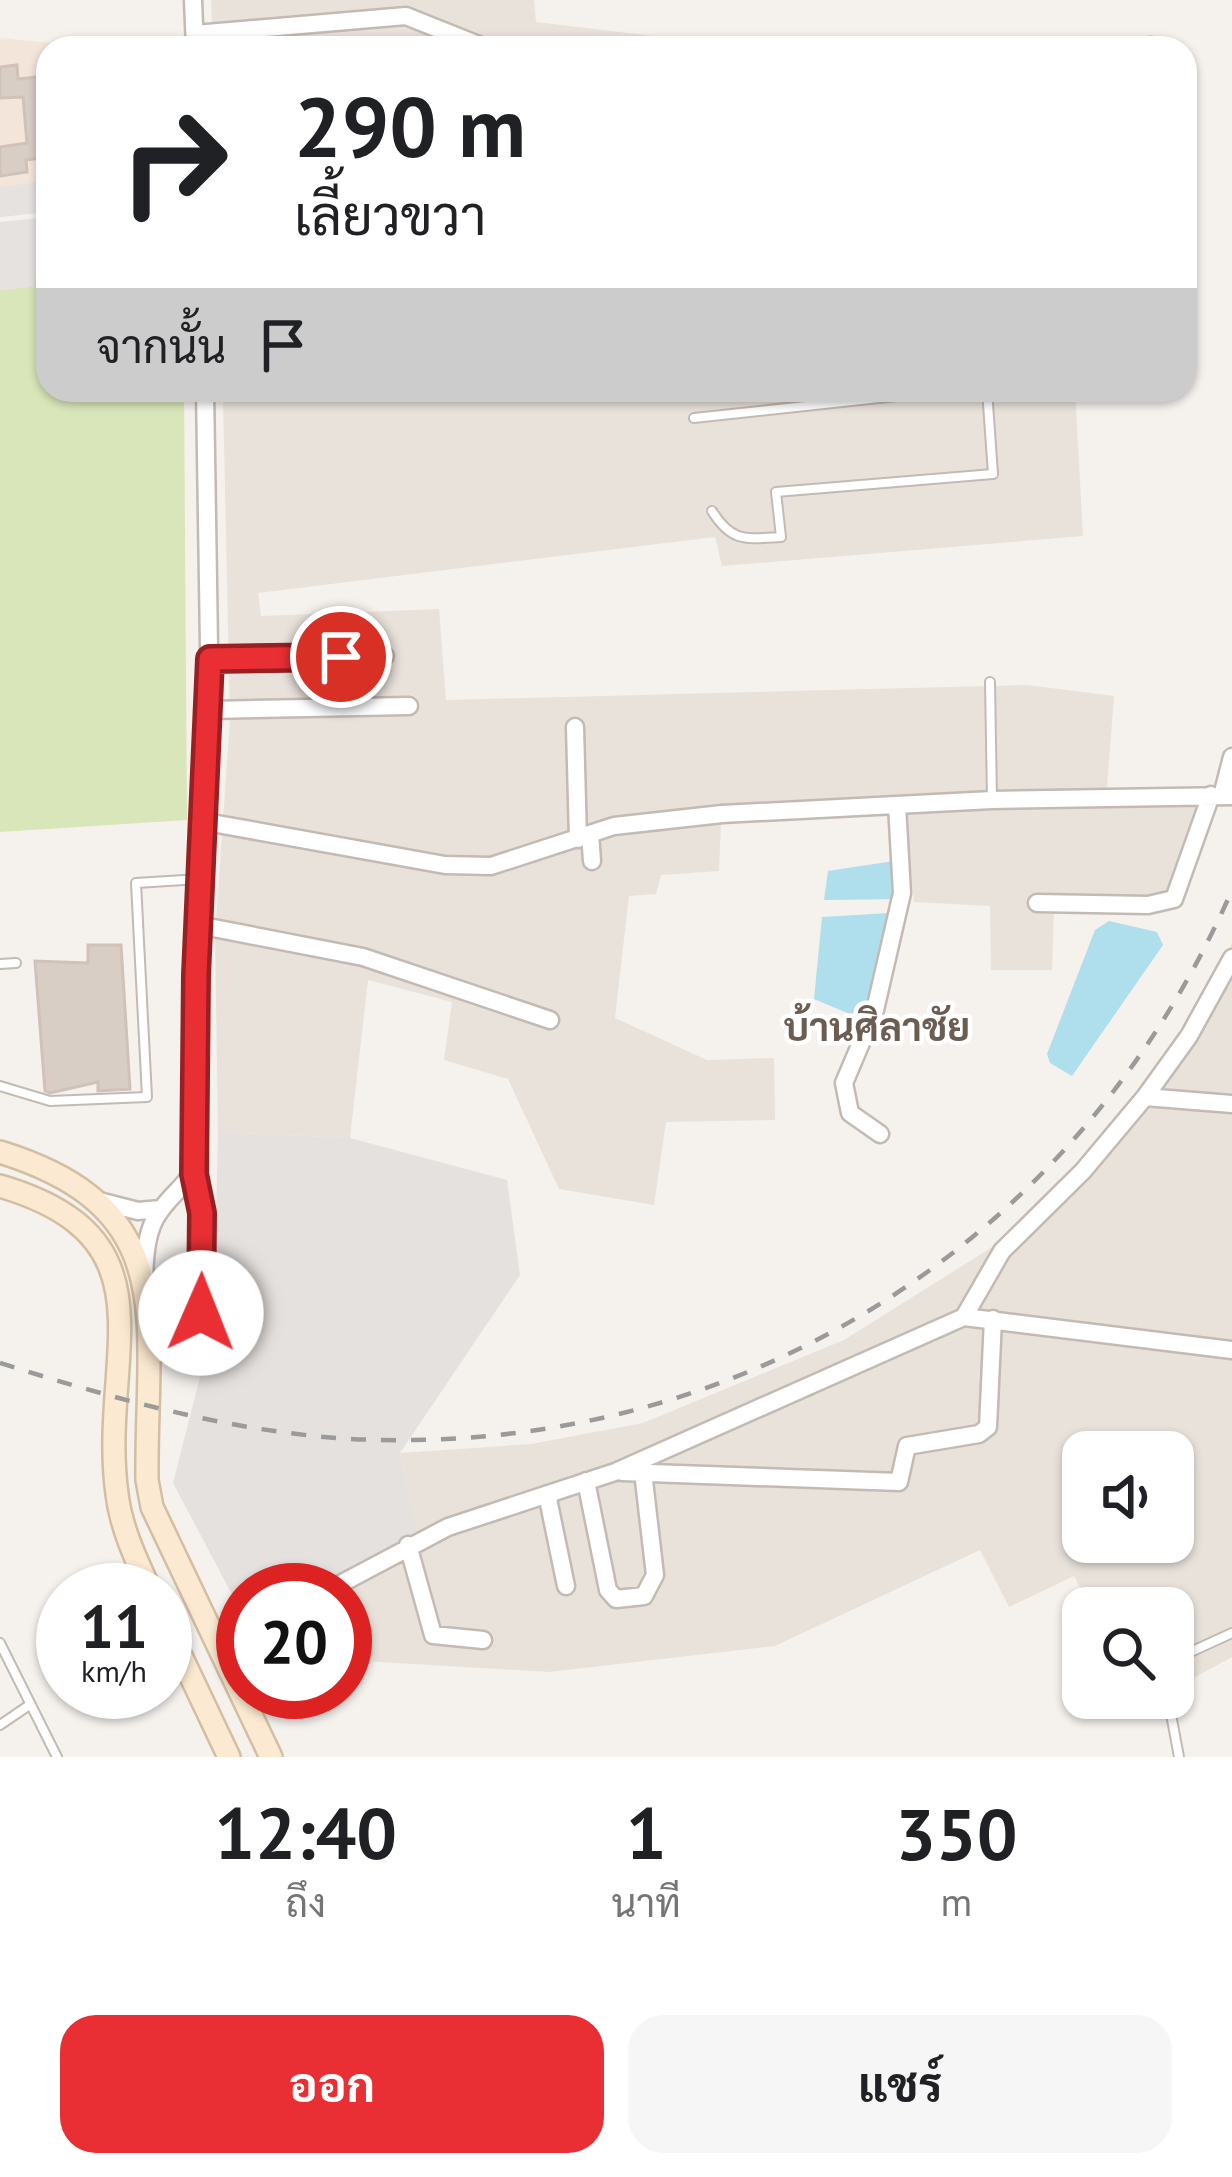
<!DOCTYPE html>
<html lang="th">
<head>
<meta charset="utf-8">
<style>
  :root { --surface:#fff; --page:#f6f6f6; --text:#202124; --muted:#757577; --accent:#ea2f34 }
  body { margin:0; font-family:"PT Sans",Sarabun,sans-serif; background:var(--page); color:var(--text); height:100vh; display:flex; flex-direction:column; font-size:45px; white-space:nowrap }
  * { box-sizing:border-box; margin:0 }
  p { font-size:39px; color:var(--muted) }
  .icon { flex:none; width:66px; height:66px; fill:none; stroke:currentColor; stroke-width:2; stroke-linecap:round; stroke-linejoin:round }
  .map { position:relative; height:1757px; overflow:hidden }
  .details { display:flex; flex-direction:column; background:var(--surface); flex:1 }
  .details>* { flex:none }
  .banner { position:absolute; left:36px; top:36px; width:1161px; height:366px; border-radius:36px; box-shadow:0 3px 9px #0004; background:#fff; color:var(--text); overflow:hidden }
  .tools { position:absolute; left:1062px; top:1431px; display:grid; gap:24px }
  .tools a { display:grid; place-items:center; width:132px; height:132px; border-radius:24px; background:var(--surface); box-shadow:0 3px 9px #0004; font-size:60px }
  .speed { position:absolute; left:36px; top:1563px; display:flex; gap:24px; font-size:60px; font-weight:700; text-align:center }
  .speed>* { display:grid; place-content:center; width:156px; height:156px; border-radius:50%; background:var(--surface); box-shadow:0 3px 9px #0004; line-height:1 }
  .speed small { font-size:30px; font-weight:400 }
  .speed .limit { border:18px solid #d22; background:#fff; color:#111 }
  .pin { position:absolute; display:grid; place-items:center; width:102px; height:102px; color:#fff; margin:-51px; border:6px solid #fff; border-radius:50%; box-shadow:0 3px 12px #0007 }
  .me { position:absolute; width:132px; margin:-66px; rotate:1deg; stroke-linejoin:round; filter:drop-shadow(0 0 9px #0008) }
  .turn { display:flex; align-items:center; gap:42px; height:252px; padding:0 60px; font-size:54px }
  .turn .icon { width:156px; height:156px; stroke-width:2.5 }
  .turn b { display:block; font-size:84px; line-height:102px }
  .then { display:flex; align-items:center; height:114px; padding:0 60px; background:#0003; gap:24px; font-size:45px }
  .eta { display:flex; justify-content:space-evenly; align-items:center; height:204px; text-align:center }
  .eta b { font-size:72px; font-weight:700; line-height:84px }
  .button { display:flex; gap:24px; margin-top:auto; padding:24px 60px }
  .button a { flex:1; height:138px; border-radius:36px; background:var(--accent); color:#fff; font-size:48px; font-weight:700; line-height:138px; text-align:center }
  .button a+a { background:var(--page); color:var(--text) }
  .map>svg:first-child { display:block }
</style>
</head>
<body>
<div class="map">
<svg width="1232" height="1757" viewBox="0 0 1232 1757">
  <rect width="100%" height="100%" fill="#f5f1ed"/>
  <path fill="#e9e2db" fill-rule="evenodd" d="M211 0H534L536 22 686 40 687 48H213Z
    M284 390H1075L1083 536 722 566 715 537 258 593 261 616 439 609 446 700 1027 685 1114 696 1107 788H1218L1183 905H1054L1052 970H991L990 906 914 902 905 813 721 822 719 871 661 875 656 894 629 896 615 1018 707 1060 774 1058 775 1120 666 1122 654 1205 559 1189 508 1079 444 1060 452 1002 368 980 350 1138 218 1132 215 935 230 720 223 397Z
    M1232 943V1657L1173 1689V1608H1091L1074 1576 1009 1607 980 1550 775 1646 549 1672 345 1660V1590H313L416 1536 400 1453 531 1444 643 1423 844 1340 997 1244 1078 1165 1137 1097 1182 1032ZM1083 1452H1173V1542H1083Z"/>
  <path fill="#f4e5db" d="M0 38 83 46 48 48V212L0 217Z"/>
  <path fill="#e5e1de" d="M218 1132 350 1138 507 1180 520 1275 400 1453 417 1536 313 1590H243V1615L173 1483 201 1373 215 1270Z"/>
  <path fill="#d9e6b9" d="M48 285V390H184L187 820 0 832V290Z"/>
  <path fill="#e5e2e0" d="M48 181V212L0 217V187Z
    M48 217V285L0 290V222Z"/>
  <path fill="#afdeec" d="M907 859 904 899 824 900 828 871Z
    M890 913 864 1020 814 999 822 917Z
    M1109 921 1157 932 1163 945 1072 1076 1050 1063 1047 1054 1095 930Z"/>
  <path fill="#d9cec6" stroke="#d0c2b7" stroke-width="3" d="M17 65 18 79 48 76V157L26 160 27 172 0 176V147L27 143 23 97 0 98V67Z
    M88 945H121L130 1089 98 1091V1082L50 1093 45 1091 35 961 88 963Z"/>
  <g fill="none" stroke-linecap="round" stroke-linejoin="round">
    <g stroke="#c3bab3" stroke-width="12">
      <path id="lane" d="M694 418 953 390
        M712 511C732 543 746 539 781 537L776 492 993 474 987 390
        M990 682 992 800
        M0 964 16 963
        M0 1086 50 1101 147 1097 136 883 200 879
        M152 1358C165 1356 178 1356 188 1346 214 1317 202 1212 194 1175
        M0 1643 57 1757
        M1173 1660 1232 1633
        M1168 1698 1179 1757
        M0 1725 28 1706"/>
    </g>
    <g stroke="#c3bab3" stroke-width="21">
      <path id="street" d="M193 0 195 48
        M195 34 406 16 486 48
        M1136 48 1151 46
        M210 659 385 656
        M210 710 409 706
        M575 727 578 839
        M1222 796 1232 757
        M206 822 445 865 491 866 614 826 722 814 992 800 1232 796
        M590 834 592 861
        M1037 903 1148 905 1174 899 1211 795
        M198 925 363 957 550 1020
        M1145 1097 1232 1104
        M880 1134 850 1113 844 1083 875 1010 902 893 897 805
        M103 1202 138 1211 161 1209
        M144 1277C145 1256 146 1229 160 1211 180 1183 192 1187 198 1147V925L210 710 205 390
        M964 1317 1002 1251 1083 1171 1145 1097 1189 1036 1232 958
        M622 1472 899 1482 907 1446 979 1434 988 1427 993 1319
        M586 1481 608 1590 616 1599 644 1596 655 1575 643 1472
        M547 1494 566 1586
        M408 1545 433 1635 483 1640
        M329 1590 448 1527 615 1472 964 1317 1232 1350
        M219 1653 243 1639"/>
    </g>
    <g stroke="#d4bea2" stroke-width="26">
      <path id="secondary" d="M0 1152C184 1209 145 1322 147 1480L152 1507 271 1757
        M0 1186C180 1239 98 1357 117 1494 121 1528 136 1559 150 1590
        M165 1622 229 1757"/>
    </g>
    <use href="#lane" stroke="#fff" stroke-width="8"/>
    <use href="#street" stroke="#fff" stroke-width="16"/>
    <use href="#secondary" stroke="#fbead1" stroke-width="21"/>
    <path stroke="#9a9a9a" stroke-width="4.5" stroke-dasharray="15 15" stroke-linecap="butt" d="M0 1363C121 1401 253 1438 381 1440 757 1447 1082 1234 1232 890"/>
  </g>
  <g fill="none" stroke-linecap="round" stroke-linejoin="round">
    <g stroke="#981f22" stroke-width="30">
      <path id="route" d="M201 1313 202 1213 194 1174 196 975 210 659 341 657"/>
    </g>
    <use href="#route" stroke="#ea2f34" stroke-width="21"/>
  </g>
  <g text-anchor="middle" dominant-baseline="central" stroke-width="9" stroke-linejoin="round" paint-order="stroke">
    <g font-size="39" font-weight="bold" fill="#6c5d52" stroke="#fff">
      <text x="877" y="1026">บ้านศิลาชัย</text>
    </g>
  </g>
</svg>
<div class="tools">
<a><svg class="icon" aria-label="sound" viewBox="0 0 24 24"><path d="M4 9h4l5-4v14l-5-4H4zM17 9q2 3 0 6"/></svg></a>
<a><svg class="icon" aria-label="search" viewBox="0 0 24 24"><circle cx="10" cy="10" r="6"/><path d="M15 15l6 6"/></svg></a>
</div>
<div class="speed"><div>11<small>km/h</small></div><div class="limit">20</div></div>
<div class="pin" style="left:341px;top:657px;background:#d93025"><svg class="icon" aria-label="arrive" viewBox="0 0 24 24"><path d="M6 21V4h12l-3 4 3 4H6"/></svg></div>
<svg class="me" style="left:201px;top:1313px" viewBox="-20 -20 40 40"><circle r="19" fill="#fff"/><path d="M0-13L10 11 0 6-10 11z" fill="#ea2f34"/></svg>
<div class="banner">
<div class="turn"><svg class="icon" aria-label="right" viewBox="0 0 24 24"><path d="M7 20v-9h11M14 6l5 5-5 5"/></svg><div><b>290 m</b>เลี้ยวขวา</div></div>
<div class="then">จากนั้น<svg class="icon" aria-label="arrive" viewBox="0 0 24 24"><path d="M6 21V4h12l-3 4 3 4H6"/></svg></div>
</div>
</div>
<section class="details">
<div class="eta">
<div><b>12:40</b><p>ถึง</p></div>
<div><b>1</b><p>นาที</p></div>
<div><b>350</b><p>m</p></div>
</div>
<div class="button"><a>ออก</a><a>แชร์</a></div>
</section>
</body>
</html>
